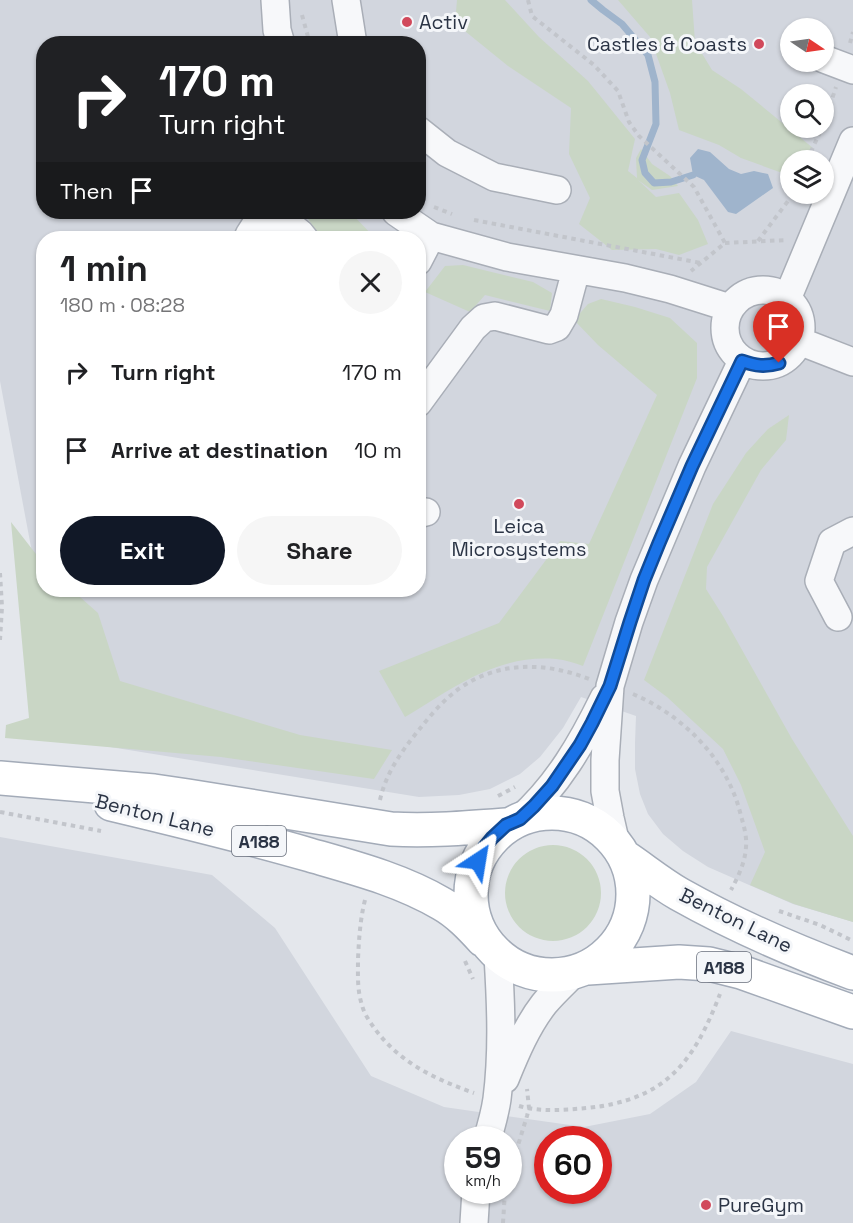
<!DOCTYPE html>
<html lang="en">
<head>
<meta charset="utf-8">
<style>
  :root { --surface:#fff; --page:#f6f6f6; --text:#202124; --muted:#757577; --accent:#111827 }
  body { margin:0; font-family:"Space Grotesk",sans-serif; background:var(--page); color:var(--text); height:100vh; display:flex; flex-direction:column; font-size:22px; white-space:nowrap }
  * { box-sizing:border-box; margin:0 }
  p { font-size:20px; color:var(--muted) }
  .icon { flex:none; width:33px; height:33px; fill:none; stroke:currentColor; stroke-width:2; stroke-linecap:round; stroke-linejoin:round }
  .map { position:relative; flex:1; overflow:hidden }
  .panel { position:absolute; left:36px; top:231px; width:390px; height:366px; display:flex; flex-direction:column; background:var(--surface); border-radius:24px; box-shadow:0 2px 4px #0004 }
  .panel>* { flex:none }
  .top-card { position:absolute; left:36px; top:36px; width:390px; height:183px; border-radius:24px; box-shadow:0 2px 4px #0004; background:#202124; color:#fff; overflow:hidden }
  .needle { width:39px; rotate:103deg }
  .fabs { position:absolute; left:780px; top:18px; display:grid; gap:12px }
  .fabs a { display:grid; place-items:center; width:54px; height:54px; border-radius:50%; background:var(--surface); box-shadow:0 2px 4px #0004; font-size:30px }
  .speed { position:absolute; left:444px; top:1126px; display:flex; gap:12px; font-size:30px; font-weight:700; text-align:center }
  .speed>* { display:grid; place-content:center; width:78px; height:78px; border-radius:50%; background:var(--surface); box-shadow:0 2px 4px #0004; line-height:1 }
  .speed small { font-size:15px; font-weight:400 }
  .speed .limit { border:9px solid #d22; background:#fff; color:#111 }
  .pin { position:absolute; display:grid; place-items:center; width:51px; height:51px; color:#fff; margin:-62px -26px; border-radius:50% 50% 50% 0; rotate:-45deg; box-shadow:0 0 6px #0007 }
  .pin .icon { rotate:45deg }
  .me { position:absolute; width:66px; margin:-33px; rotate:33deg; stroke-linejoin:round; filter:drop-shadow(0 0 4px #0008) }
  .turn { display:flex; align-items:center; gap:21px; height:126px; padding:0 24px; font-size:27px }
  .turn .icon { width:78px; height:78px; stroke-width:2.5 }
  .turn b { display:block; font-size:42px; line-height:51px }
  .then { display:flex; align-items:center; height:57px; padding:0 24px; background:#0003; gap:12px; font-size:22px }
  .round { display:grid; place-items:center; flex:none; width:63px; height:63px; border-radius:32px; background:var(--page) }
  .summary { display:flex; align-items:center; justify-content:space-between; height:102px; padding:0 24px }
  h1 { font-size:36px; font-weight:600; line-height:45px }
  .button { display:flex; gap:12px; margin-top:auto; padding:12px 24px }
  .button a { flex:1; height:69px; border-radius:36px; background:var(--accent); color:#fff; font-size:24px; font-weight:600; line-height:69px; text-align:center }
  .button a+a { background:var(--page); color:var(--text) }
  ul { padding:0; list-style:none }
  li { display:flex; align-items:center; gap:18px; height:78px; padding:0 24px }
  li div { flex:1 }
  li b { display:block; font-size:22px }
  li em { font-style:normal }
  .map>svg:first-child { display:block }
</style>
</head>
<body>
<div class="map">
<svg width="853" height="1223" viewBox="0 0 853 1223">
  <rect width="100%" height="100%" fill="#e4e7ec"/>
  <path fill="#d2d6de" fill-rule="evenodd" d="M0 0H853V922L793 904 708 867 683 851 663 834 648 814 640 794 635 769V743L636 716 581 697 563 728 540 757 520 774 490 789 459 795 419 797 67 740 0 381ZM790 28H824V62H790ZM44 44H418V212H44ZM790 94H824V128H790ZM790 160H824V194H790ZM44 238H418V590H44Z
    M0 837 212 875 275 928 371 1076 444 1107 584 1127 650 1114 696 1082 731 1031 853 1064V1223H0ZM458 1140H508V1191H458ZM548 1140H598V1191H548Z"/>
  <path fill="#c9d6c5" d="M457 0H505L539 37 588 81 635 139 628 171 637 178 636 158 641 149 652 164 670 176 678 186 652 190 638 180 656 197 679 193 698 220 708 244 679 255 656 249 612 250 579 224 590 198 569 154 571 108 508 66 455 23Z
    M618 0H692L695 42 712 70 741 89 813 148 807 160H790V178L785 174 741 158 719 145 679 130 670 93 650 37Z
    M304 212H350L375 238H320Z
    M463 265 533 282 552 293 550 311 485 295 470 312 425 292 445 266Z
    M601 299 635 307 670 318 697 343V378L583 666C575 663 565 660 556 659 497 654 453 688 405 717L379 671 499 623 560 541 589 544 657 395 598 345 574 320 588 304Z
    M789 415 786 440 761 470 707 567 706 589 723 616 792 739 853 836V922L794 904 750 885 765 852 741 785 723 749 667 697 644 680 713 504 746 453 768 429Z
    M11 522 43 563 44 590H72L98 613 120 681 300 735 392 750 374 779 221 757 5 738 6 725 29 718Z
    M505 893a48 48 0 1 1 96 0a48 48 0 1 1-96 0Z"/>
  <path fill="#9fb4cc" d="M698 149 710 152 729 169 741 174 754 171 768 174 773 188 736 214 728 212 704 180 693 175 690 158Z"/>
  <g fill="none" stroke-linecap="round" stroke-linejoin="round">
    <path stroke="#9fb4cc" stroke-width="7" d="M591 0 603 10 622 24 648 55 655 82 656 124 642 160 645 173 654 183 671 182 693 175"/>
    <g stroke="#a9aeb7" stroke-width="30">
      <path id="minor" d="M275 0 277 30 281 44
        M346 0 353 44
        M824 59 853 70
        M418 130 447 153 494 177 557 190
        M396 212 431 236 507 257 625 278 670 289 730 308
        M249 238V235L258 221C273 222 295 224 304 238
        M418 261 431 236
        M725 328a38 38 0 1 1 76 0a38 38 0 1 1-76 0Z
        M787 299 853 141
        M799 341 853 362
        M418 403 473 328 484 318 495 316 549 330 557 327 564 315 576 270
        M418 514 426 512
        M838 617 819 581 832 542 853 531
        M520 819C558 785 582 743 604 698
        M616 844 610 818 605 791V760L610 686 629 622 644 580 692 466 742 361
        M505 1079C516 1052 527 1026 544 1004 553 993 564 983 574 973
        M487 1140C491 1127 495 1113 497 1099 503 1052 501 1004 498 956
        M474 1223 476 1191"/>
    </g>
    <g stroke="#a3abb8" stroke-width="36">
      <path id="major" d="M0 778 154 791 188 796 391 829C430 831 467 828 506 825
        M111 804C178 820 244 836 310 855 355 868 401 880 442 904 458 913 471 927 483 940
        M471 894a81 81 0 1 1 162 0a81 81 0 1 1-162 0Z
        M625 857C643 869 660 883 679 894 734 925 794 951 853 973
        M588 968 679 962 709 964 741 972 853 1012"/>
    </g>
    <path stroke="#c2c5cb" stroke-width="4" stroke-dasharray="4.5 4.5" stroke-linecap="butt" d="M528 0 532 16 594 65 618 91 629 122 639 136 694 187 725 243 691 271
      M302 15 310 44
      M850 43 853 32
      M824 123 836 87
      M807 160 822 128
      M434 207 452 214
      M474 220 701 263
      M758 241 788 201 792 194
      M725 243 787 240
      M0 573 2 607 0 640
      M633 694C684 716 728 760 741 816 744 826 747 837 746 847 745 863 738 877 731 890
      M498 796 515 787
      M380 800C386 773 401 752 418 731 430 716 443 700 460 688 499 661 546 662 589 679
      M0 812 101 831
      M365 900C360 920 359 939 358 959 358 974 357 990 362 1005 364 1014 370 1022 375 1029 400 1063 435 1079 474 1093
      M779 911 820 925 851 940
      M465 961 473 979
      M519 1106C540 1112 564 1110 587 1108 665 1100 693 1064 720 994
      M508 1178 527 1116 529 1108 527 1089
      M503 1223 505 1191"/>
    <use href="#minor" stroke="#f7f8fa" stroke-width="27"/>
    <use href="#major" stroke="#fff" stroke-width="33"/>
  </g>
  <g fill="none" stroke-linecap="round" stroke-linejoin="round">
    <g stroke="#114b97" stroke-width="15">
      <path id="route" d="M478 861 483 849 492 838 506 825 520 819 534 806 552 786 580 745 592 723 610 686 630 622 644 580 659 543 692 466 742 361C756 366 765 367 779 363"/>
    </g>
    <use href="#route" stroke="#1a73e8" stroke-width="10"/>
  </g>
  <g fill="#d1495b" stroke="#f4f6f9" stroke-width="2">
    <circle cx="407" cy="22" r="6"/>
    <circle cx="759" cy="44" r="6"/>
    <circle cx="519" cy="504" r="6"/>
    <circle cx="706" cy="1205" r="6"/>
  </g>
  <g text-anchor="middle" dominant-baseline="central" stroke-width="6" stroke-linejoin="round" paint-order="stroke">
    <g fill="#f4f6f9" stroke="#676e7b" stroke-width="1.5">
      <rect x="232" y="826" width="54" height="30" rx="4.5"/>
      <rect x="697" y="952" width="54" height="30" rx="4.5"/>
    </g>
    <g font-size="18" font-weight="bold" fill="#2b3445">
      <text x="259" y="841">A188</text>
      <text x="724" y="967">A188</text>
    </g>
    <g font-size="20" fill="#2b3445" stroke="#f4f6f9" text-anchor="start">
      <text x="419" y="22">Activ</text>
      <text x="747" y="44" text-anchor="end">Castles &amp; Coasts</text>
      <text x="519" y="526" text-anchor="middle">Leica<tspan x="519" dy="23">Microsystems</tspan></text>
      <text x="718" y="1205">PureGym</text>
    </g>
    <g font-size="20" fill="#2b3445" stroke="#f4f6f9">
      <text transform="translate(155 815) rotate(14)">Benton Lane</text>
      <text transform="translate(736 920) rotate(26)">Benton Lane</text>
    </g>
  </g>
</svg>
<div class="fabs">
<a><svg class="needle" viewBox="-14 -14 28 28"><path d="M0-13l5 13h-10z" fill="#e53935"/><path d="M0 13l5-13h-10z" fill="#757577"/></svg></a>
<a><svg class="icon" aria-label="search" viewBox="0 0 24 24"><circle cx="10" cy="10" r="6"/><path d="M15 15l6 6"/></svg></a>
<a><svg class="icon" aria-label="layers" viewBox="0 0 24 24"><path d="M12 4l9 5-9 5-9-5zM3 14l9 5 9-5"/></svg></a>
</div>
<div class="speed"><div>59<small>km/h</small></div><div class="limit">60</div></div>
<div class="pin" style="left:779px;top:363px;background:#d93025"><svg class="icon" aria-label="arrive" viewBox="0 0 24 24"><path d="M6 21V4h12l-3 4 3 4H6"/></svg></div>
<svg class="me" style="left:478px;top:861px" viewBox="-20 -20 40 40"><path d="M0-17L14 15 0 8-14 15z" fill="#1a73e8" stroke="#fff" stroke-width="4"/></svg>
<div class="top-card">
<div class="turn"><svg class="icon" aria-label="right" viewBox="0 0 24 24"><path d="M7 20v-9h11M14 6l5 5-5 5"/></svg><div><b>170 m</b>Turn right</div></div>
<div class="then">Then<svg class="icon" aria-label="arrive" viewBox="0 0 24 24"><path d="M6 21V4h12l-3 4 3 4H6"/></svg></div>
</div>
<section class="panel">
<div class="summary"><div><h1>1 min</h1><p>180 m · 08:28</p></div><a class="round"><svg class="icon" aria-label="close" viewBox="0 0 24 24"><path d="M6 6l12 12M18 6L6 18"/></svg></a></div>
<ul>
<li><svg class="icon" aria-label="right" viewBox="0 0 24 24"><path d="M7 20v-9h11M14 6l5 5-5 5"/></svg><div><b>Turn right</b></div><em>170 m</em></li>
<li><svg class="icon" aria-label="arrive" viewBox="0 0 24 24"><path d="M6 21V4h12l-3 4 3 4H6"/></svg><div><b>Arrive at destination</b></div><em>10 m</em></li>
</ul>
<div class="button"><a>Exit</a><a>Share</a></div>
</section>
</div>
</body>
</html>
